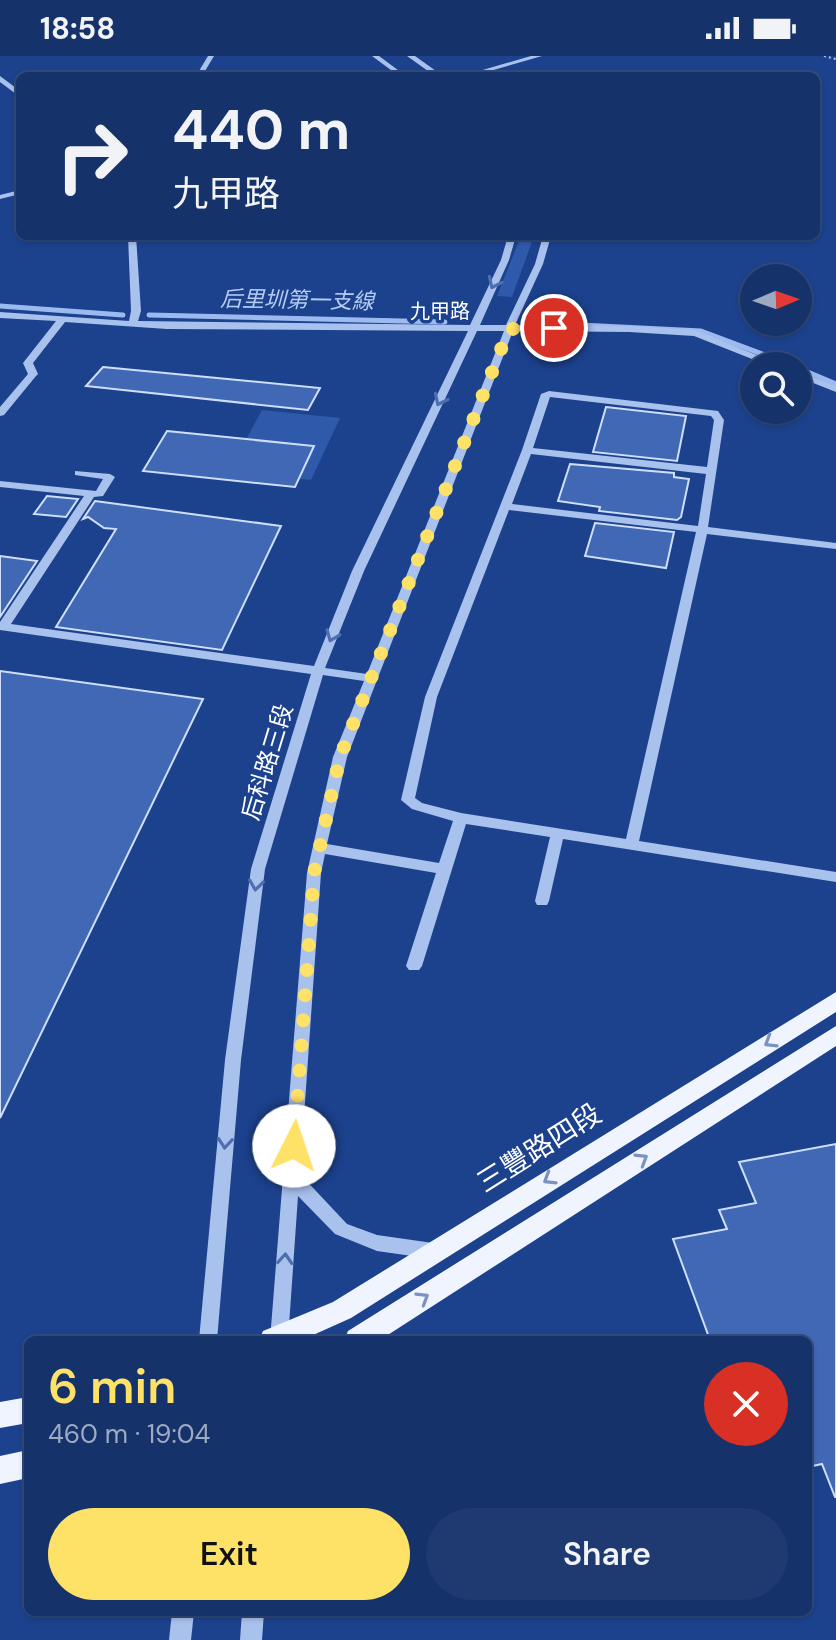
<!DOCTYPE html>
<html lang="en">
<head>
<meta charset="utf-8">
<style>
  :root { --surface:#15326a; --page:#1e3a70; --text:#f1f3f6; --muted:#9daac1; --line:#344d7e; --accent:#fee167 }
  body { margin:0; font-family:"DM Sans","Noto Sans TC",sans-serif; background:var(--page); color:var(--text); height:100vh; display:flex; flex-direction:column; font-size:30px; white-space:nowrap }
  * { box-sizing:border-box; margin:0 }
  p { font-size:26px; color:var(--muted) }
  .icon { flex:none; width:44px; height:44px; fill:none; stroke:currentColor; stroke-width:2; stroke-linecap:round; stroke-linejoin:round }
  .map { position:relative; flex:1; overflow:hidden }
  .details { position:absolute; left:24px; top:1280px; width:788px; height:280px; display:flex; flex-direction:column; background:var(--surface); border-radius:12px; box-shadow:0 2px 6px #0004,0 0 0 2px var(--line) }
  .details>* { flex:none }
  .banner { position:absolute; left:16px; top:16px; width:804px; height:168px; border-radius:12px; box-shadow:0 2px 6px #0004,0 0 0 2px var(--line); background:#15326a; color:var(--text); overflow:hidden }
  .needle { width:52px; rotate:88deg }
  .controls { position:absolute; left:740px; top:208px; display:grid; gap:16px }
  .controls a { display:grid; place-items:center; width:72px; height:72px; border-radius:50%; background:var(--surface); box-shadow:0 2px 6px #0004,0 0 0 2px var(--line); font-size:40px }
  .pin { position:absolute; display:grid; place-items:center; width:68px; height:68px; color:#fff; margin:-34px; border:4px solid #fff; border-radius:50%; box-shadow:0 2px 8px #0007 }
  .me { position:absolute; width:88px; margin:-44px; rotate:4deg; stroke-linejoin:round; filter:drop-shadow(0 0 6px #0008) }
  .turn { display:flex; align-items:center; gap:28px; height:168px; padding:0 24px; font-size:36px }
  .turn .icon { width:104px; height:104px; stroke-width:2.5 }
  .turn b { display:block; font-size:56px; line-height:68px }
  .round { display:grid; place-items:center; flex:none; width:84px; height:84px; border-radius:42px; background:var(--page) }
  .summary { display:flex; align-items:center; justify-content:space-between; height:136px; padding:0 24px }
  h1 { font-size:48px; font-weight:600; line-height:60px; color:var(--accent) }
  .primary-button { display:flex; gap:16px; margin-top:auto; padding:16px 24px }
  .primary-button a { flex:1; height:92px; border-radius:48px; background:var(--accent); color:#111; font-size:32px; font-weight:600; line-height:92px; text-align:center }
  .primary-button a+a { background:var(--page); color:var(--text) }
  .status { display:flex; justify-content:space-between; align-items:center; height:56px; padding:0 40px; background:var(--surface); direction:ltr }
  .status svg { height:22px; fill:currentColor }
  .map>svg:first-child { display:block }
</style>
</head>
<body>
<div class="status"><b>18:58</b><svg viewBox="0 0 49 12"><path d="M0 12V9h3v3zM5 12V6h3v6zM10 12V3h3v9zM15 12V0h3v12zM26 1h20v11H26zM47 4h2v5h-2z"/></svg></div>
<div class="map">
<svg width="836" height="1584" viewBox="0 0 836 1584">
  <rect width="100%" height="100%" fill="#1c428e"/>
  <path fill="#2f5aac" d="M521 180H534L512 241 497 240Z
    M262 354 340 362 311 424 229 415Z"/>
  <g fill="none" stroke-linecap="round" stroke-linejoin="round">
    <path stroke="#9cbaef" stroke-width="5" d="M0 250 123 259
      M149 259 445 266
      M540 267 701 275 794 310
      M798 312 836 328"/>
  </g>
  <path fill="#4068b4" stroke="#cfdefa" stroke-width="2" d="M103 311 320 332 308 354 86 330Z
    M606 351 686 360 677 405 593 396Z
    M167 375 314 390 295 431 143 415Z
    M570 408 674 417V421L689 423 681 461 677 464 599 455 600 451 558 445Z
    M47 440 78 443 66 461 34 458Z
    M95 445 281 470 222 594 56 571 116 473 104 472 88 461 83 463Z
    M595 467 674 476 666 512 585 500Z
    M0 500 37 505 0 561Z
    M0 615 203 643 0 1062Z
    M836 1088V1441H835L822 1408 808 1411V1284H710L673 1183 727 1173 719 1154 756 1147 739 1106Z"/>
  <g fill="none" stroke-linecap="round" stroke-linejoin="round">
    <path stroke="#a9c1ed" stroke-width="2" stroke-dasharray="2 3" stroke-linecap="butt" d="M824 0 836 3"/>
    <path fill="#a9c1ed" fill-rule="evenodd" d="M208 0H214L202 20H196Z
      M372 0H379L406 20H399Z
      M407 0H415L443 20H435Z
      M531 0H542L473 20H462Z
      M0 20 20 35V41L0 26Z
      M20 134V138L0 143V139Z
      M128 180H136L141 255 138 265 470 269 501 204 508 180H516L509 204 480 269H506L535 208 543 180H551L543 208 515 269 629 270 695 274 784 310H770L694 280 629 276 513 275 347 701 327 788 439 807 453 765 412 753 401 744 425 641 522 394 541 338 549 335 718 355 724 364 708 471 836 487V493L707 478 639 785 836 816V826L563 783 549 845 547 849H537L535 845 550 781 466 768 422 910 419 914H409L406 910 436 817 325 798 321 817 300 1118 347 1168 377 1179 433 1187 439 1189 442 1195 439 1201 433 1203 377 1195 335 1178 298 1140 288 1284H270L307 817 333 701 364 625 323 619 265 813 241 1004 217 1284H199L225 1004 251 813 311 618 0 574V566L84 440 0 431V425L96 435 103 423 75 419V415L110 418 115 421 103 440 94 441 11 568 314 610 352 515 468 275 167 273 65 266 33 307 38 318 36 320 4 359 0 360V351L28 318 23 307 56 265 0 262V256L129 265 131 255ZM477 275H504L367 618 325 612 364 515ZM550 341 711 360 714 364 707 411 533 392ZM531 398 706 418 698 470 512 448ZM509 454 696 476 626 783 461 757 422 747 415 742 437 641Z
      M798 315 836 330V336L798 321Z
      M172 1556H194L191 1584H169Z
      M242 1556H264L262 1584H240Z"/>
    <path fill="#f0f4ff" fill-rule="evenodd" d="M836 936V956L351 1262 302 1284H259L263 1275 333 1246Z
      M836 970V990L380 1284H344L348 1275Z
      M28 1341V1367L0 1372V1346Z
      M28 1394V1422L0 1428V1400Z"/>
  </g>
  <defs><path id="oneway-chevron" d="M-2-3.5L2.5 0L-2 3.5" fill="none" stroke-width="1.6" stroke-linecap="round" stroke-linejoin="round" transform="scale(2)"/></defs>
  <g stroke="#4d6eaf">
    <use href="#oneway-chevron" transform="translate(494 227) rotate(115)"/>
    <use href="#oneway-chevron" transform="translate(440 344) rotate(116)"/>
    <use href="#oneway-chevron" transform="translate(332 580) rotate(112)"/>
    <use href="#oneway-chevron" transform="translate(256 829) rotate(98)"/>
    <use href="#oneway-chevron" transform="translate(225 1087) rotate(95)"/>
    <use href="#oneway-chevron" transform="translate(285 1203) rotate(-86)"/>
  </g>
  <g stroke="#7b92c1">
    <use href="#oneway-chevron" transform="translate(770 986) rotate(148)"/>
    <use href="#oneway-chevron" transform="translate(642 1103) rotate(-32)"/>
    <use href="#oneway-chevron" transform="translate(549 1123) rotate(148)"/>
    <use href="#oneway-chevron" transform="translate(423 1242) rotate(-32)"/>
  </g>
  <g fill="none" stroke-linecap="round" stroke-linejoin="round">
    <path stroke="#fee167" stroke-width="14" stroke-dasharray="0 25.2" d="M294 1090 314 817 340 701 509 273 554 272"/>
  </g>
  <g text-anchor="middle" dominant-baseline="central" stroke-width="7" stroke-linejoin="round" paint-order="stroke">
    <g font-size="20" fill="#fff" stroke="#1c428e">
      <text x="440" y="255">九甲路</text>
    </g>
    <g font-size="22" font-style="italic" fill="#b5ccf4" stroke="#1c428e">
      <text transform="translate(297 244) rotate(1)">后里圳第一支線</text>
    </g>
    <g font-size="24" fill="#fff" stroke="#1c428e">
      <text transform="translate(267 706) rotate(-73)">后科路三段</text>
    </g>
    <g font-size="28" fill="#fff" stroke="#1c428e">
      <text transform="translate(539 1092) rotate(-32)">三豐路四段</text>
    </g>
  </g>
</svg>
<div class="controls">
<a><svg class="needle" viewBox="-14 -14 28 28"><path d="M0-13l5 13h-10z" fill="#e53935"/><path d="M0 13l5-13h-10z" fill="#9daac1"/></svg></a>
<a><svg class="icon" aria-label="search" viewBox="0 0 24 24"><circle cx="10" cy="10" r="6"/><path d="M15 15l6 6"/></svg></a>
</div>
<div class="pin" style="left:554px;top:272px;background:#d93025"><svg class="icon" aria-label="arrive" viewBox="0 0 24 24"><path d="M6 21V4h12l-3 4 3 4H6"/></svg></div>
<svg class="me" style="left:294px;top:1090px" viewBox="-20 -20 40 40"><circle r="19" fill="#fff"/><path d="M0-13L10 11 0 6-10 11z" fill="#fee167"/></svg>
<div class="banner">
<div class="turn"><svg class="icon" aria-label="right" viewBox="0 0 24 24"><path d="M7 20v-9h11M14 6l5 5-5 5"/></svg><div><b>440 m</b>九甲路</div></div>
</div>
<section class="details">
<div class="summary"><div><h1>6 min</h1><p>460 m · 19:04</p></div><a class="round" style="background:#d93025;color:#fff"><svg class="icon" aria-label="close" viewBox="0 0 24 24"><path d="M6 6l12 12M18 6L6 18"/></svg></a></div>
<div class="primary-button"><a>Exit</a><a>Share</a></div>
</section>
</div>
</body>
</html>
